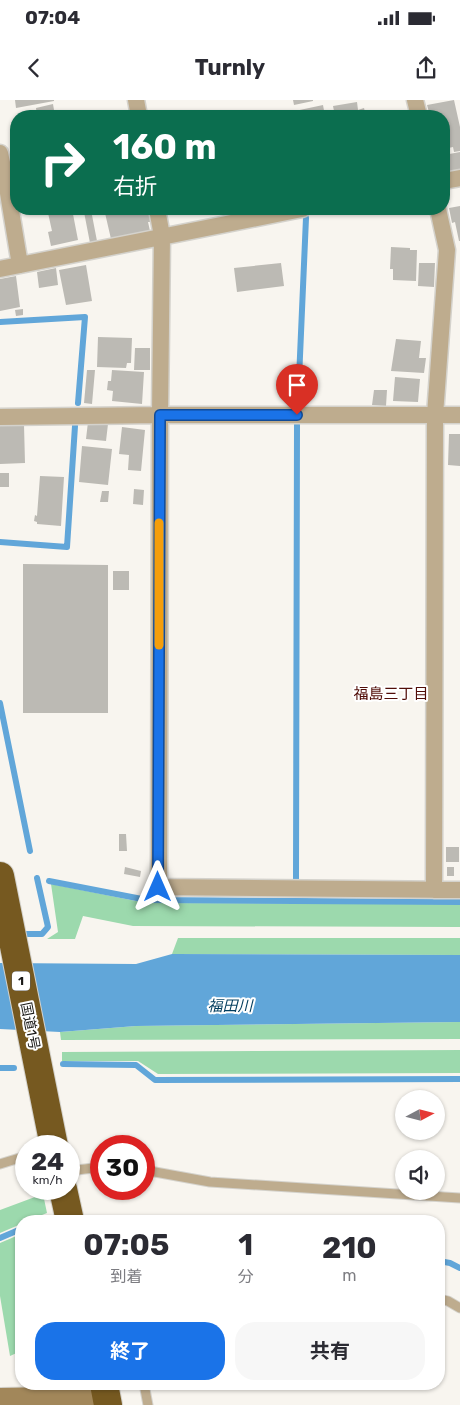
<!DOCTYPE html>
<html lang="ja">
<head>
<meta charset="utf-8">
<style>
  :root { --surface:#fff; --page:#f7f7f7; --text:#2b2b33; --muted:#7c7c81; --accent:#1a73e8 }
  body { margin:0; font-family:Rubik,"Noto Sans JP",sans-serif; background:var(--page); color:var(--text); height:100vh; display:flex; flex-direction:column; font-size:19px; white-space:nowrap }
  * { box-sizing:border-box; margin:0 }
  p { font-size:16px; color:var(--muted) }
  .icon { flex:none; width:28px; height:28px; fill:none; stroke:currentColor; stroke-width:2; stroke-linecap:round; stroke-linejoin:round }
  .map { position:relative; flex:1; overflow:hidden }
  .panel { position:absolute; left:15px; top:1115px; width:430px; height:175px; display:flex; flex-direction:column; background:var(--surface); border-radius:20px; box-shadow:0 1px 4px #0004 }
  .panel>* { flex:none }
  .guide { position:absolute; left:10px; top:10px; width:440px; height:105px; border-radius:20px; box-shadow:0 1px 4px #0004; background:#0b6e4f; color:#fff; overflow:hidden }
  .needle { width:32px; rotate:83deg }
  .tools { position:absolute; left:395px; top:990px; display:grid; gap:10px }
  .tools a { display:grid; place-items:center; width:50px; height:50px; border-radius:50%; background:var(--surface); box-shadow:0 1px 4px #0004; font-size:25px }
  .speed { position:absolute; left:15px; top:1035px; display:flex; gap:10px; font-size:25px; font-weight:700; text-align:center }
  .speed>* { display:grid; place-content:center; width:65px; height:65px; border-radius:50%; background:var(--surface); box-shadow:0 1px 4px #0004; line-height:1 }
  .speed small { font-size:12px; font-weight:400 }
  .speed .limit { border:8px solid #d22; background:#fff; color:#111 }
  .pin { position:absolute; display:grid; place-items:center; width:42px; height:42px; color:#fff; margin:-51px -21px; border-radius:50% 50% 50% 0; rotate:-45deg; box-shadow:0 0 5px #0007 }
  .pin .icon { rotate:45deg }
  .me { position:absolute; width:55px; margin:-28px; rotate:0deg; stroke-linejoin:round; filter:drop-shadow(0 0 4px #0008) }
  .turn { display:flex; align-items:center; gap:18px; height:105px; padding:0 20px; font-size:22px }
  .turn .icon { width:65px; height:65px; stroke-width:2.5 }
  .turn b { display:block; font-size:35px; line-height:42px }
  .eta { display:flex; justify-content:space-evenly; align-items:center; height:85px; text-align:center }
  .eta b { font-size:30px; font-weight:700; line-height:35px }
  .primary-button { display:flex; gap:10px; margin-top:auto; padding:10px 20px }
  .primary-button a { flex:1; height:58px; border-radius:20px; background:var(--accent); color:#fff; font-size:20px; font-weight:700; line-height:58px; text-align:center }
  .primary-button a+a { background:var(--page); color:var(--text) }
  .status { display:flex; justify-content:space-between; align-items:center; height:35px; padding:0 25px; background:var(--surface); direction:ltr }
  .status svg { height:14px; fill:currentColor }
  header { display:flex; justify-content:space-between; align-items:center; height:65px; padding:0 20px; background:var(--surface); font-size:22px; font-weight:700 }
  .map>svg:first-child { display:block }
</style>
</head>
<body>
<div class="status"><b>07:04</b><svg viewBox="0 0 49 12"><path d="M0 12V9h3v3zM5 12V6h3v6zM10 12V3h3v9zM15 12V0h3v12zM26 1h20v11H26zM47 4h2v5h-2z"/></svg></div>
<header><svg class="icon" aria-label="back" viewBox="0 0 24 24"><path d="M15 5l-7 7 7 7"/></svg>Turnly<svg class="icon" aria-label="share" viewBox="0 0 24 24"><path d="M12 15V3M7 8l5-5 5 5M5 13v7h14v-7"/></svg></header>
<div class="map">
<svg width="460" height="1305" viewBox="0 0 460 1305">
  <rect width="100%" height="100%" fill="#f8f5ef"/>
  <path fill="#9cd9ad" d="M51 784 146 803 460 804V827L133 826 83 816 75 839H47L58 832Z
    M178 838H460V855L172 854Z
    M460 922V939L61 940 60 932 136 926Z
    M460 950V973L158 974 138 961H62V952Z
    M43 1094 47 1113 27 1121H21V1124L0 1133V1110Z
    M21 1134V1251L10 1256 0 1196V1143Z"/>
  <path fill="#61a6d9" d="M172 854 460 855V922L136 926 60 932 0 929V863L136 864Z"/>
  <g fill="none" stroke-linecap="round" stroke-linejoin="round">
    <path stroke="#61a6d9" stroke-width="6" d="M0 222 85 217 78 303
      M298 302 306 118
      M0 442 67 447 75 326
      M0 603 30 751
      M296 779 297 325
      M49 781 147 800 460 802
      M18 834H42L48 827 37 778
      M63 964 136 965 155 980 460 979
      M0 968H14
      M40 1121 45 1119
      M0 1138 21 1129
      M439 1161 450 1163 460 1168"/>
  </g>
  <path fill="#bcbab4" d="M15 0H54V1L16 8Z
    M293 0H313V1L294 5Z
    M454 0 460 27V51L454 52 453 47 444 49V16H430L427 5Z
    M357 2 358 10 364 8 366 16H335L333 6Z
    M53 4 55 16H37L36 8Z
    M323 5 325 16H296L295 11Z
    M460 52V69L447 72 444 55Z
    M460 106V141H459L455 122 452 123 449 108Z
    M19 109H36V110L20 113Z
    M72 109 78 140 51 146 48 132 52 131 48 113Z
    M108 109H149L151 122H148L150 131 111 139 105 113 109 112Z
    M91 110 97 141 90 143 84 112Z
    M391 147 410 148V150H417L416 181 393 180V169H390Z
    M281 163 284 186 237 192 234 168Z
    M419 163H435L434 187 418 186Z
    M86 165 92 201 66 205 59 170Z
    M56 168 58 185 39 188 37 172Z
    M16 176 20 207 0 211V179Z
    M23 209V215L16 216 15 210Z
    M98 237 132 238 131 263H127L126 268 97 267Z
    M396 239 421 241 419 258H426L424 273 391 271Z
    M135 248H150V270H134Z
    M87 270H95L92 304 84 303Z
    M112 270 144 272 142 304 112 301 113 291 107 290 108 281H111Z
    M395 277 420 279 418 302 393 301Z
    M374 290H387L386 306 372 305Z
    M88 322 108 324 106 341 86 339Z
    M24 325 25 363 0 364V326Z
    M122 327 145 330 141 371 128 370 129 355 119 354Z
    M449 334H460V366L448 365Z
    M82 346 112 349 108 385 79 382Z
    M0 373H9V387H0Z
    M40 376 64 377 61 426 37 424V422L34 421 35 415 37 416Z
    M134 389 144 390 143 405 133 404Z
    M102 391H109L108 402H100Z
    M23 464 108 465V613H23Z
    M113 471H129V490H113Z
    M119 734H126L127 751H119Z
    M446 747H459V762H446Z
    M125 767 141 771 140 777 124 774Z
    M447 767H454V776H447Z"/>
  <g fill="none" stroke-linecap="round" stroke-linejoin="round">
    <g stroke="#d4d2cc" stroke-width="11">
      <path id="lane" d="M0 1064 26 1056
        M144 1070 210 1082 460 1098
        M69 1071 101 1067
        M439 1199 448 1201 460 1208
        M144 1284 148 1305"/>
    </g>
    <g stroke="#d4d2cc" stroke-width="19">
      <path id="street" d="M136 0 139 16
        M415 0 419 16
        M0 53 7 87 20 165
        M444 81 460 78
        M157 109 162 136 160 315 159 787 460 790
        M0 169 302 109
        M0 317 160 315H460
        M434 790 435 315 447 150 438 109"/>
    </g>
    <g stroke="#d4d2cc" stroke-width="26">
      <path id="secondary" d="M0 1300 107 1298"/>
    </g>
    <g stroke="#d4d2cc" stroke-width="30">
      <path id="highway" d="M0 776 54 1046
        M63 1089 70 1121
        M104 1284 108 1305"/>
    </g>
    <use href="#lane" stroke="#beac8e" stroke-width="9"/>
    <use href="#street" stroke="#beac8e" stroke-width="16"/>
    <use href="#secondary" stroke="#a2875a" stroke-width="24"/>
    <use href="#highway" stroke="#765920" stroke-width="28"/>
  </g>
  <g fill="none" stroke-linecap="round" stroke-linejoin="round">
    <g stroke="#114b97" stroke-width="12">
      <path id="route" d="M158 787 160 315H297"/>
    </g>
    <use href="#route" stroke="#1a73e8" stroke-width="9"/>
    <path stroke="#f59e0b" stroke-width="9" d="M159 545V423"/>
  </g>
  <g text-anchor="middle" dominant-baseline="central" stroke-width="4" stroke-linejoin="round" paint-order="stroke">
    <rect fill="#fff" stroke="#5f5e5d" stroke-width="1" x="12" y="871.5" width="18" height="19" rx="4"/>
    <g font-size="12" font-weight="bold" fill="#1a1917">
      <text x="21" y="881">1</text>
    </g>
    <g font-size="14" fill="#1a1917" stroke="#fff">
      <text transform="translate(30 926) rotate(79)">国道1号</text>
    </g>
    <g font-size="15" fill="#510d08" stroke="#fff">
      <text x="391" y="594">福島三丁目</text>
    </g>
    <g font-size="15" font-style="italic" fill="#023c5d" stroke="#fff">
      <text x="230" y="906">福田川</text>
    </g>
  </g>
</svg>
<div class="tools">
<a><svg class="needle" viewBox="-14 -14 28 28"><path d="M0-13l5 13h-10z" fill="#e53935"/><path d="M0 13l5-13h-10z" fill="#7c7c81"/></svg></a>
<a><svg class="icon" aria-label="sound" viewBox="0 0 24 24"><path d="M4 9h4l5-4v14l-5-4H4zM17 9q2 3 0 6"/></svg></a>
</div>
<div class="speed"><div>24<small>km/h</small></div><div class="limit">30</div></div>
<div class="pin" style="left:297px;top:315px;background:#d93025"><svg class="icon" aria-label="arrive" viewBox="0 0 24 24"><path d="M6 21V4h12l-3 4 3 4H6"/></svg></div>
<svg class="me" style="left:158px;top:787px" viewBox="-20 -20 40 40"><path d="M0-17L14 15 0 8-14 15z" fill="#1a73e8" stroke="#fff" stroke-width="4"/></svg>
<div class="guide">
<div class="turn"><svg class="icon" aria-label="right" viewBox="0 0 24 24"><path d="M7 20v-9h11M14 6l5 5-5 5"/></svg><div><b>160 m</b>右折</div></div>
</div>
<section class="panel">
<div class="eta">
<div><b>07:05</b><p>到着</p></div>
<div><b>1</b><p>分</p></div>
<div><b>210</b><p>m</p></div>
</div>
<div class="primary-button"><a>終了</a><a>共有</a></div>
</section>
</div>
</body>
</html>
